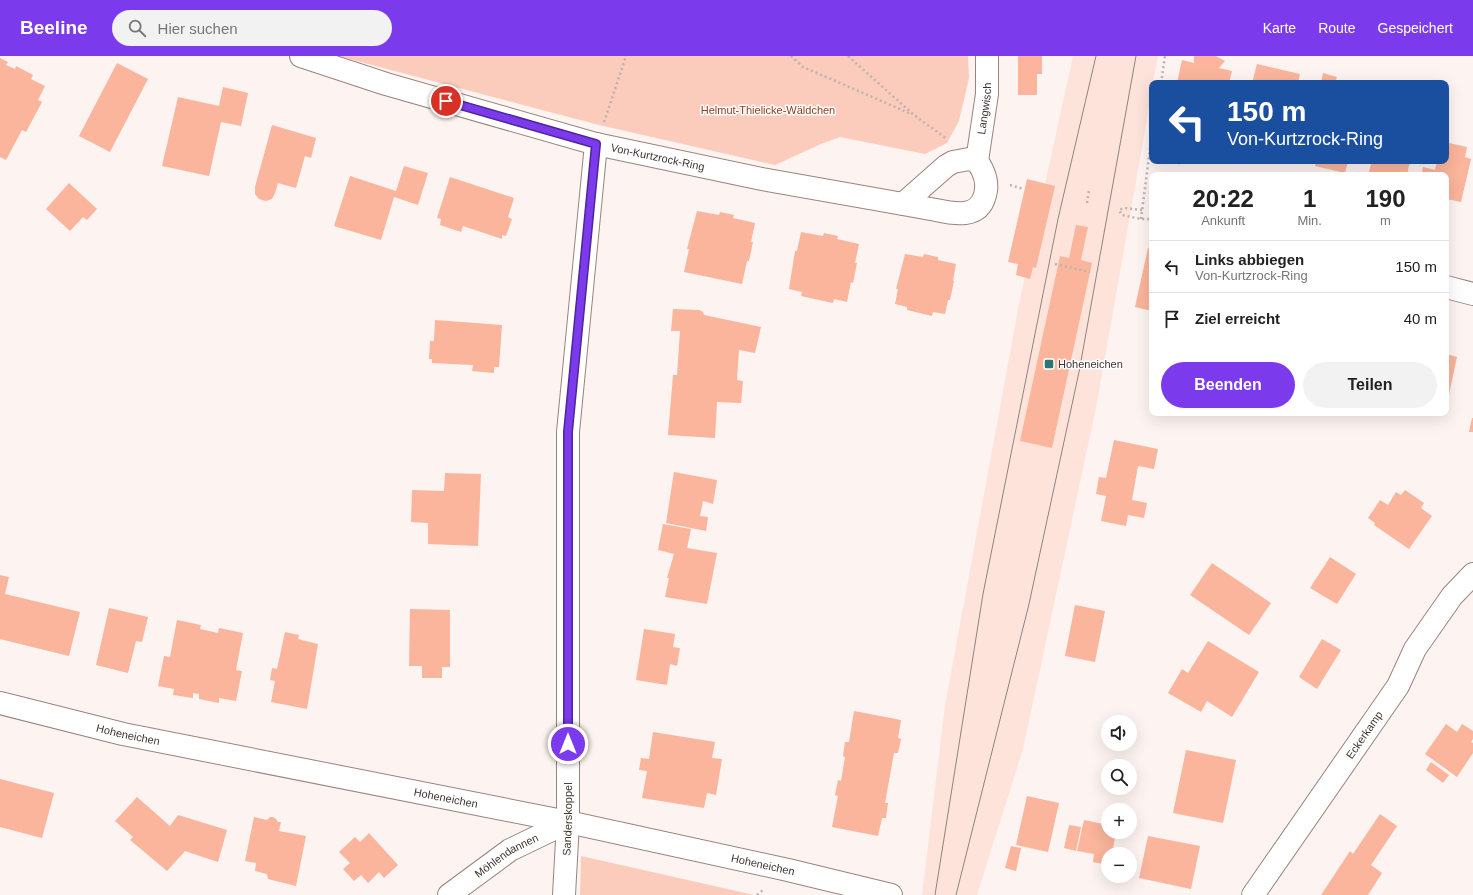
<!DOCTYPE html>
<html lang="de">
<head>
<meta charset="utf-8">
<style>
  :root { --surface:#fff; --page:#f2f2f2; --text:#222; --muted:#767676; --line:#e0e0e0; --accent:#7c3aed }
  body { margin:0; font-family:Helvetica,sans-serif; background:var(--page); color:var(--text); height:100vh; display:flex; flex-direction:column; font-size:15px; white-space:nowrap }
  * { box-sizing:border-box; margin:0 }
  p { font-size:13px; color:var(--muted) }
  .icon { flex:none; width:22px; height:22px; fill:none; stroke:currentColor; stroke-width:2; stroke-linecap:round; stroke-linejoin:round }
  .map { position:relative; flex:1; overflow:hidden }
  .drawer { position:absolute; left:1149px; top:116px; width:300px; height:244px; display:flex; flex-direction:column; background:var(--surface); border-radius:8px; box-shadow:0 4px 16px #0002 }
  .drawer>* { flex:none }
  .guide { position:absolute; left:1149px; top:24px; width:300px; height:84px; border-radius:8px; box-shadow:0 4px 16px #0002; background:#1a4fa0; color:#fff; overflow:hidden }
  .controls { position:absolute; left:1101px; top:659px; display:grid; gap:8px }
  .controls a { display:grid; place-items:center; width:36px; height:36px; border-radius:50%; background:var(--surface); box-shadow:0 4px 16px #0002; font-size:20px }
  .pin { position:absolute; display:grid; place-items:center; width:34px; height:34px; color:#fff; margin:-17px; border:2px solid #fff; border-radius:50%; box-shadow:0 1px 4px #0007 }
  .me { position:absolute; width:44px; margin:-22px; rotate:0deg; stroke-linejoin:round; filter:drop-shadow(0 0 3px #0008) }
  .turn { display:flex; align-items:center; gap:14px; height:84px; padding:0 12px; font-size:18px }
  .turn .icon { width:52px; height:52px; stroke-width:2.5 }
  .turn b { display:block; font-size:28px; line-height:34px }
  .eta { display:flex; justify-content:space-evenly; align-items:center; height:68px; text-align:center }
  .eta b { font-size:24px; font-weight:600; line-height:28px }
  .action { display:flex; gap:8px; margin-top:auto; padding:8px 12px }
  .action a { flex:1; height:46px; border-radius:24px; background:var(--accent); color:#fff; font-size:16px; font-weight:600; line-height:46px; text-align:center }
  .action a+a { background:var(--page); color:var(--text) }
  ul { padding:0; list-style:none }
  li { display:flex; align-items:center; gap:12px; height:52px; padding:0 12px; border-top:1px solid var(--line) }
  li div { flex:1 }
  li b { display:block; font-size:15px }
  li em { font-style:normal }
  header { display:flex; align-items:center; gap:24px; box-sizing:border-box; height:56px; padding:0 20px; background:var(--accent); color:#fff }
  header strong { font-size:19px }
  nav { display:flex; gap:22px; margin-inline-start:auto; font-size:14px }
  .search { width:280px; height:36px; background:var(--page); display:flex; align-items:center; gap:10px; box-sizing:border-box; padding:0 14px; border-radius:22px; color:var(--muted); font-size:15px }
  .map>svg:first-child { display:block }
</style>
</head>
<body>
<header>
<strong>Beeline</strong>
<div class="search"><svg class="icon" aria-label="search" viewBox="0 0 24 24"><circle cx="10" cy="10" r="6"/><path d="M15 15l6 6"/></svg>Hier suchen</div>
<nav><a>Karte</a><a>Route</a><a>Gespeichert</a></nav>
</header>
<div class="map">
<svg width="1473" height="839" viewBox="0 0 1473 839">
  <rect width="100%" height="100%" fill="#fdf3f0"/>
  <path fill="#fde3da" d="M1073 0H1158L1153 27H1152V34L1097 347 1023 693 977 839H922L945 650 1020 243Z"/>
  <path fill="#fbccbb" d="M338 0H968L969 22 959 65 947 87 925 98 840 81 821 88 775 109 599 69Z
    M581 800 754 839H580Z"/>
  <path fill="#fab59c" d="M1018 0H1042V18H1037V39H1018Z
    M1194 0H1216L1225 5 1219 12 1232 15 1229 27H1177L1182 4 1194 7Z
    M0 2 8 6 6 9 15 13 16 10 33 19 31 23 45 30 38 44 42 46 26 76 22 74 6 104 0 101Z
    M117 7 148 23 110 96 79 80Z
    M1257 8 1300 18 1298 27H1252Z
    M1323 17 1337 21 1335 27H1321Z
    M223 31 248 37 241 70 221 66 209 120 162 110 178 41 219 50Z
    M272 69 316 82 311 102 305 100 296 132 278 127 275 137 272 143 266 145 259 143 255 138V131Z
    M1449 87 1467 91 1465 101 1471 103 1461 146 1446 143V119H1421L1423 111 1435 114 1437 105H1446V97Z
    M1316 105H1348L1345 117 1315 110Z
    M1372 105H1410L1407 119H1368Z
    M404 110 428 117 418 149 394 141 381 184 334 170 350 120 396 135Z
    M450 121 514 142 508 161 512 163 506 180 502 179V183L463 170 461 176 440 169 441 163 437 162Z
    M1027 123 1055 130 1036 212 1033 211 1030 223 1016 219 1018 208 1008 206Z
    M69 127 97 153 87 164 83 161 70 175 46 153Z
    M697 155 719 159 720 156 734 159 733 162 755 167 751 186H753L749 205H747L742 228 684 216 689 193H687Z
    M1076 169 1088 171 1081 204 1092 207 1052 392 1020 385 1060 200 1069 202Z
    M801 176 823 180 824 177 838 180 837 183 859 188 855 207H857L853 227 851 226 847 246 834 243 833 247 801 240 802 236 789 233 795 195H797Z
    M1148 192 1152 193V255L1135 251Z
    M905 198 923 201 924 198 938 201V204L956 208 953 225H954L950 244H948L945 258 933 256 932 260 907 254V251L895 248 898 233H896Z
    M673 253 699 254 703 256 704 259 761 271 755 297 739 294 737 324 743 325 741 347 717 346 715 382 668 379 673 319H677L680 275H671Z
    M435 264 502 269 499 311H494V317L472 315 473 309 432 307V303H429L430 285H434Z
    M1446 298 1457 301 1448 343H1446Z
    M1472 362H1473V376H1469Z
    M1114 384 1158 393 1154 413 1138 410 1132 444 1147 447 1144 462 1128 459 1126 470 1101 465 1106 440 1096 438 1099 421 1106 422Z
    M674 416 717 424 713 448 703 445 700 460 708 461 706 475 666 467Z
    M445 417 481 418 478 490 428 488V467L411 466 412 434 444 435Z
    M1405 434 1424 447 1421 452 1432 460 1409 493 1374 469 1375 467 1368 462 1380 444 1388 449 1396 436 1401 439Z
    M663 468 691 473 687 492 717 497 707 548 665 541 669 522H667L674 498 658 494Z
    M1330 501 1356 518 1337 548 1310 532Z
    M1212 507 1271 547 1249 579 1190 539Z
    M0 519 9 521 5 538 80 556 69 600 0 583Z
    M1075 549 1105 555 1095 606 1065 600Z
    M109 552 148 561 142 586 136 585 128 617 96 609Z
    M410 553 450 554V611H442V622H422V610H409Z
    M177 564 201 569 200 573 218 577 219 572 243 577 236 614 242 615 236 645 219 642V647L199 643V638L193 637V642L173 639 174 633 158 630 164 600 170 601Z
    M644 573 675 578 673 591 680 592 677 610 670 608 667 629 636 624Z
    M285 576 299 579 298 583 318 588 307 653 271 646 275 625 270 624 272 612 277 613Z
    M1322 583 1341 594 1317 633 1299 621Z
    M1208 585 1259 616 1232 661 1207 645 1201 656 1168 637 1182 613 1188 617Z
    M854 655 901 664 898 682 901 683 898 697H894L885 747H888L886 762H882L878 780 832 771 838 740 835 739 838 724 841 725 845 701 843 700 845 686H849Z
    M1446 668 1457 676 1462 668 1473 675V683L1471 686 1473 687V697L1457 721 1425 698Z
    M653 676 715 686 712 702 722 703 716 739 707 737 704 752 642 742 647 715 639 714 641 702 649 703Z
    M1186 694 1236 704 1223 767 1173 757Z
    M1431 706 1449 719 1443 727 1426 714Z
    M0 723 54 737 42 782 0 771Z
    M1027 740 1059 747 1048 796 1016 789Z
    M137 741 170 770 178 759 227 774 218 806 185 795 167 815 130 784 133 781 115 765Z
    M1380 758 1397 770 1371 809 1382 817 1368 839H1321L1350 795 1353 798Z
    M254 761 267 764 270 761H273L276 763 278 766H281L279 775 306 780 296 830 268 823 267 818 255 815 256 807 245 805Z
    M1084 764 1108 769V776H1116L1112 798H1108V809L1093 806 1094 798 1077 795Z
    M1069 769 1081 771 1076 795 1064 792Z
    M369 777 398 809 384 822 379 816 368 827 361 819 354 825 343 813 350 807 339 796 355 781 360 786Z
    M1148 780 1200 790 1191 833 1139 822Z
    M1011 790 1021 792 1016 815 1005 812Z"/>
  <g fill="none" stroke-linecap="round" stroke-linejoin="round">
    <g stroke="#9a847c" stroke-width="24">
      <g id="minor">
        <path id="s1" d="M301 0 386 28 596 88 762 123 903 148"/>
        <path d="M969 103 977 105C984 115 989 126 985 139 979 163 954 158 936 154 925 152 914 150 903 148L946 110 953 106Z"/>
        <path id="s2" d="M977 105 987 38V0"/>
        <path d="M1446 231 1473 238"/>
        <path id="s3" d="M0 647 123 678 568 766 788 814 891 839"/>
        <path id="s4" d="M449 839 510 794 568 766"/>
        <path id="s5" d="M564 839 568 766V376L596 88"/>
        <path id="s6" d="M1253 839 1398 630 1415 593 1452 540 1473 518"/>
      </g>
    </g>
    <path stroke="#bdb3b0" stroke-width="2.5" stroke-dasharray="2 3" stroke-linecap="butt" d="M791 0 803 11 911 58
      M848 0 914 59 947 83
      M1161 27 1165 0
      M604 66 626 0
      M1178 108 1179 105
      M1010 129 1023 133
      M1087 147 1089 134
      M1142 154 1124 152 1119 154 1122 159 1141 163H1152
      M1141 163 1152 77
      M1055 208 1090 216
      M757 839 763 834"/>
    <use href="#minor" stroke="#fff" stroke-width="22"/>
    <path stroke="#8d8481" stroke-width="1" d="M935 839 983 538 1058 163 1096 0
      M956 839 1029 548 1079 316 1136 0"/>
  </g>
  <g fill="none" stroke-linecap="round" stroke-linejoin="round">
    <g stroke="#51269a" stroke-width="10">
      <path id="route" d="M446 45 596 88 568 376V688"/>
    </g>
    <use href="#route" stroke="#7c3aed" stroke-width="7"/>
  </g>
  <rect fill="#2d7673" stroke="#fff" stroke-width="1.5" x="1044" y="303" width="10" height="10" rx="2"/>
  <g text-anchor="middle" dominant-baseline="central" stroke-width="3" stroke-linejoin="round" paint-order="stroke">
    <g font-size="11" fill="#3d3431" stroke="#fff">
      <text stroke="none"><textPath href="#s2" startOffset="53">Langwisch</textPath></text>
      <text stroke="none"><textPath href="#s1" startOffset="371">Von-Kurtzrock-Ring</textPath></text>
      <text stroke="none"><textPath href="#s3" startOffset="132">Hoheneichen</textPath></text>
      <text stroke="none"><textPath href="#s6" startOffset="195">Eckerkamp</textPath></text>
      <text stroke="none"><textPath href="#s3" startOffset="456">Hoheneichen</textPath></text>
      <text stroke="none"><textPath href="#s5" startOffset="76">Sanderskoppel</textPath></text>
      <text stroke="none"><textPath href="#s4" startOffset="70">Möhlendannen</textPath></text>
      <text stroke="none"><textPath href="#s3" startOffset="780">Hoheneichen</textPath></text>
    </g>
    <g font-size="11" fill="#8c3d1c" stroke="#fff">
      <text x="768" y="54">Helmut-Thielicke-Wäldchen</text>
    </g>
    <g font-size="11" fill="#3d3431" stroke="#fff" text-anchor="start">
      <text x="1058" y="308">Hoheneichen</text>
    </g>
  </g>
</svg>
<div class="controls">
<a><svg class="icon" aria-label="sound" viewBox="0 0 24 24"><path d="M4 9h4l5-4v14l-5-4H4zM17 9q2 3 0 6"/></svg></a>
<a><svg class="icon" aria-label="search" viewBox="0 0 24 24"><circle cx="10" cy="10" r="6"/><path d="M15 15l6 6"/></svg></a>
<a>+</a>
<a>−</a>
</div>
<div class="pin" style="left:446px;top:45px;background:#d93025"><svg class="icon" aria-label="arrive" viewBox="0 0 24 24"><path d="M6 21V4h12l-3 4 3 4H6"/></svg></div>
<svg class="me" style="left:568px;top:688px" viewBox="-20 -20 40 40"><circle r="17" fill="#7c3aed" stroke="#fff" stroke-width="3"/><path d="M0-11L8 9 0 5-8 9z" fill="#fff"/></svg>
<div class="guide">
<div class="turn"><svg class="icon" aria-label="left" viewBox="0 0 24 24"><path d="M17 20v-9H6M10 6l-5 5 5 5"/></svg><div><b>150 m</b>Von-Kurtzrock-Ring</div></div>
</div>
<section class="drawer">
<div class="eta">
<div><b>20:22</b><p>Ankunft</p></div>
<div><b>1</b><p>Min.</p></div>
<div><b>190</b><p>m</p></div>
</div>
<ul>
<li><svg class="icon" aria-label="left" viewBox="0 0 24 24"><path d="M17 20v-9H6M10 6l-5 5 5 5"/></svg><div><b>Links abbiegen</b><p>Von-Kurtzrock-Ring</p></div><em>150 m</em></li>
<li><svg class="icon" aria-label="arrive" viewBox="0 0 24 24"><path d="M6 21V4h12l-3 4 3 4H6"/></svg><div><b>Ziel erreicht</b></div><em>40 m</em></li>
</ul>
<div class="action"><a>Beenden</a><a>Teilen</a></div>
</section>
</div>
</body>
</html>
